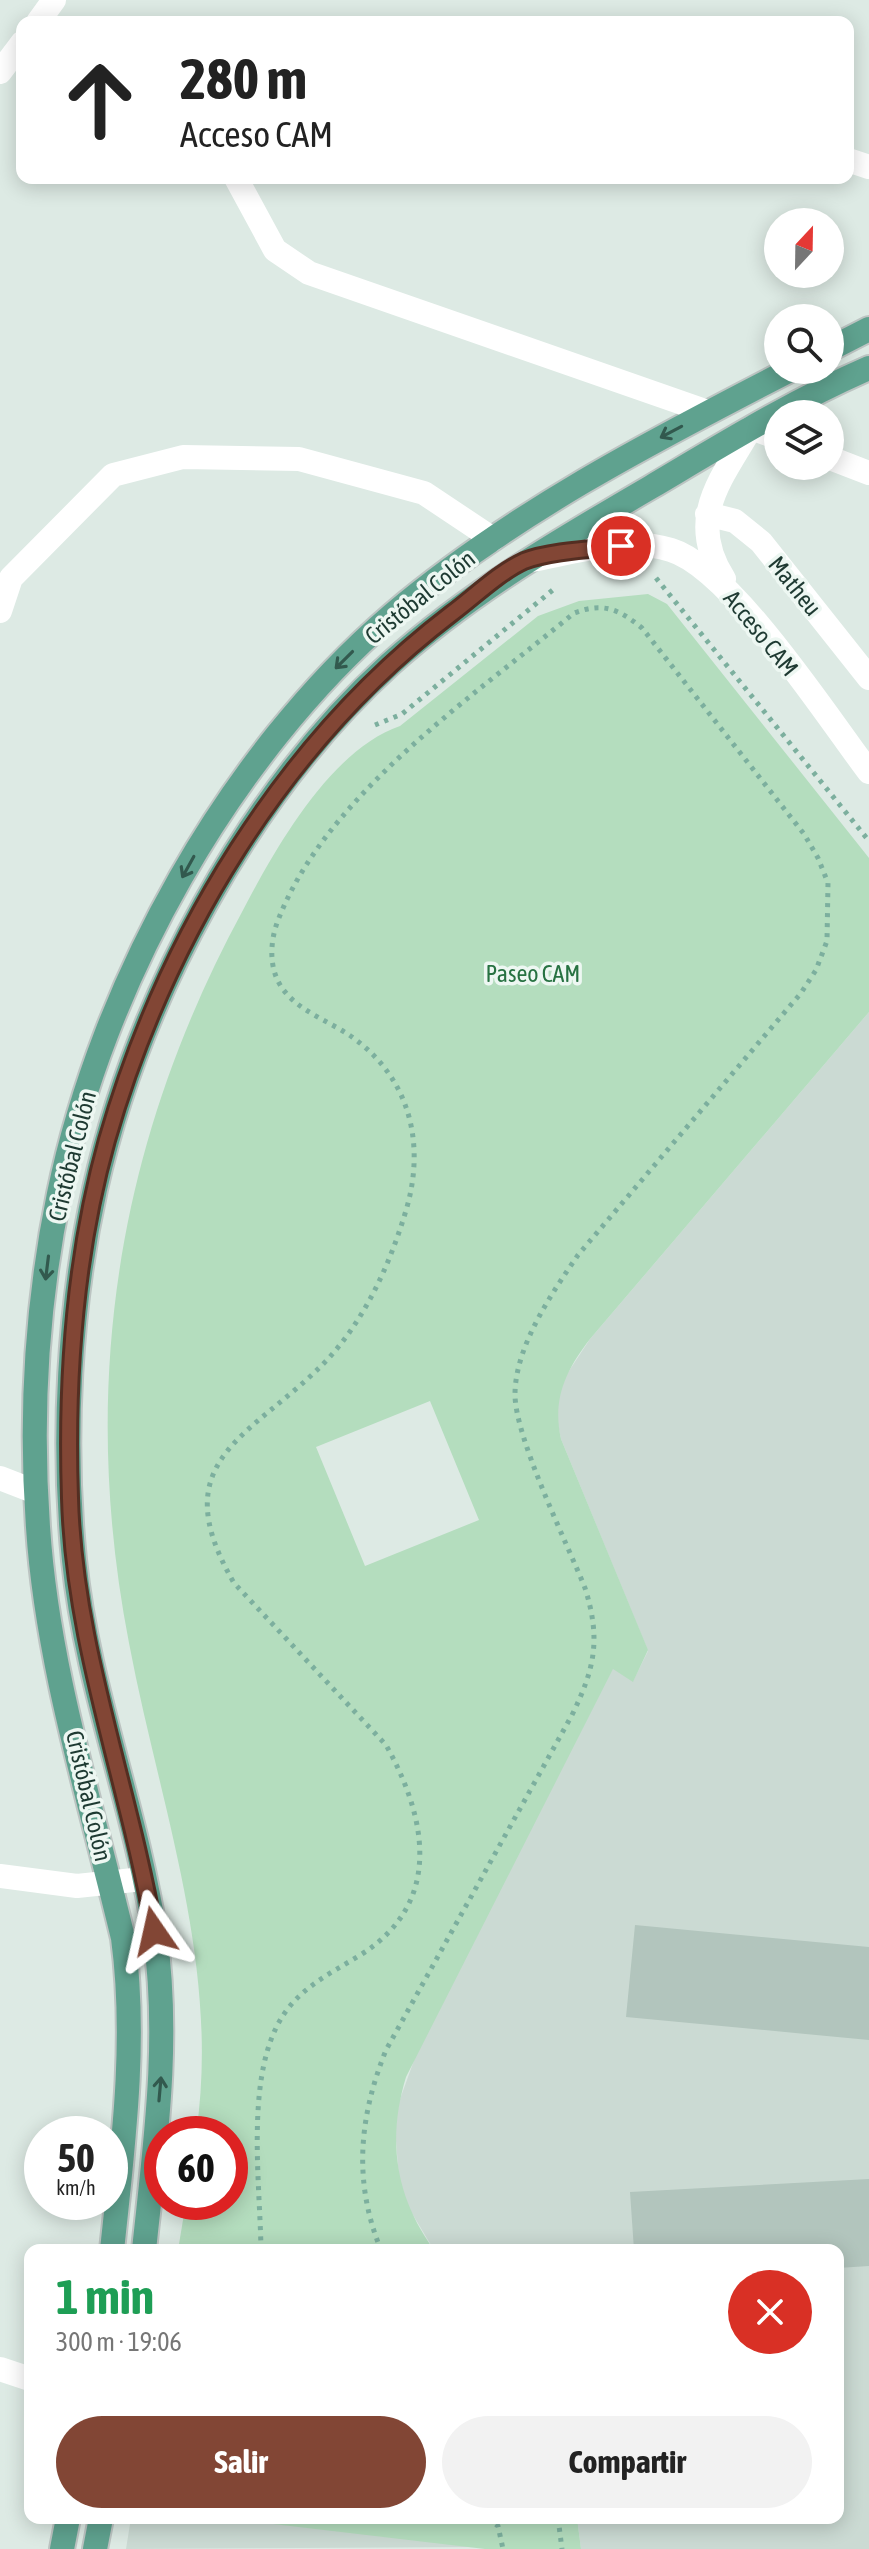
<!DOCTYPE html>
<html lang="es">
<head>
<meta charset="utf-8">
<style>
  :root { --surface:#fff; --page:#f2f2f2; --text:#222; --muted:#767676; --accent:#824635 }
  body { margin:0; font-family:"Asap Condensed",sans-serif; background:var(--page); color:var(--text); height:100vh; display:flex; flex-direction:column; font-size:30px; white-space:nowrap }
  * { box-sizing:border-box; margin:0 }
  p { font-size:26px; color:var(--muted) }
  .icon { flex:none; width:44px; height:44px; fill:none; stroke:currentColor; stroke-width:2; stroke-linecap:round; stroke-linejoin:round }
  .map { position:relative; flex:1; overflow:hidden }
  .drawer { position:absolute; left:24px; top:2244px; width:820px; height:280px; display:flex; flex-direction:column; background:var(--surface); border-radius:16px; box-shadow:0 4px 20px #0003 }
  .drawer>* { flex:none }
  .hud { position:absolute; left:16px; top:16px; width:838px; height:168px; border-radius:16px; box-shadow:0 4px 20px #0003; background:#fff; color:var(--text); overflow:hidden }
  .needle { width:52px; rotate:22deg }
  .tools { position:absolute; left:764px; top:208px; display:grid; gap:16px }
  .tools a { display:grid; place-items:center; width:80px; height:80px; border-radius:50%; background:var(--surface); box-shadow:0 4px 20px #0003; font-size:40px }
  .speed { position:absolute; left:24px; top:2116px; display:flex; gap:16px; font-size:40px; font-weight:700; text-align:center }
  .speed>* { display:grid; place-content:center; width:104px; height:104px; border-radius:50%; background:var(--surface); box-shadow:0 4px 20px #0003; line-height:1 }
  .speed small { font-size:20px; font-weight:400 }
  .speed .limit { border:12px solid #d22; background:#fff; color:#111 }
  .pin { position:absolute; display:grid; place-items:center; width:68px; height:68px; color:#fff; margin:-34px; border:4px solid #fff; border-radius:50%; box-shadow:0 2px 8px #0007 }
  .me { position:absolute; width:88px; margin:-44px; rotate:349deg; stroke-linejoin:round; filter:drop-shadow(0 0 6px #0008) }
  .turn { display:flex; align-items:center; gap:28px; height:168px; padding:0 32px; font-size:36px }
  .turn .icon { width:104px; height:104px; stroke-width:2.5 }
  .turn b { display:block; font-size:56px; line-height:68px }
  .round { display:grid; place-items:center; flex:none; width:84px; height:84px; border-radius:42px; background:var(--page) }
  .head { display:flex; align-items:center; justify-content:space-between; height:136px; padding:0 32px }
  h1 { font-size:48px; font-weight:700; line-height:60px; color:#1e9e55 }
  .cta { display:flex; gap:16px; margin-top:auto; padding:16px 32px }
  .cta a { flex:1; height:92px; border-radius:48px; background:var(--accent); color:#fff; font-size:32px; font-weight:700; line-height:92px; text-align:center }
  .cta a+a { background:var(--page); color:var(--text) }
  .map>svg:first-child { display:block }
</style>
</head>
<body>
<div class="map">
<svg width="869" height="2549" viewBox="0 0 869 2549">
  <rect width="100%" height="100%" fill="#ddeae4"/>
  <path fill="#cbdad3" d="M869 1012V2549H581L577 2518H838V2250H434L407 2205 399 2179 395 2128 399 2102 417 2052 613 1668 633 1681 648 1651 561 1439 557 1420 558 1399 565 1377 590 1339Z
    M131 2518H222L486 2547 126 2549Z"/>
  <path fill="#b4ddbe" fill-rule="evenodd" d="M648 594 667 604 869 858V1012L590 1339C566 1370 552 1399 561 1439L648 1650 633 1682 613 1669 406 2077C387 2140 395 2196 434 2250H178L186 2202H230V2134H196C221 1966 160 1807 129 1643 79 1385 117 1143 242 912 275 849 330 750 400 726L538 616 579 601ZM430 1401 479 1520 365 1566 316 1447Z
    M222 2518H577L581 2549H485Z"/>
  <path fill="#b2c5bd" d="M635 1925 869 1947V2040L626 2017Z
    M869 2179V2266L838 2268V2250H634L630 2192Z"/>
  <g fill="none" stroke-linecap="round" stroke-linejoin="round">
    <g stroke="#bcc4c2" stroke-width="28">
      <path id="major" d="M830 349 869 329
        M112 2250C123 2147 137 2041 123 1938 91 1803 47 1666 38 1527 30 1416 37 1302 59 1194 102 983 229 755 392 615 511 514 652 441 790 370
        M144 2250C155 2145 170 2041 155 1935 136 1808 87 1688 74 1560 62 1439 69 1307 95 1189 137 1001 247 794 390 664 469 593 560 540 651 487 722 445 793 401 869 368
        M62 2549 68 2518
        M95 2549 101 2518"/>
    </g>
    <path stroke="#7caf9e" stroke-width="5" stroke-dasharray="4 6" stroke-linecap="butt" d="M656 578 869 841
      M375 725 402 714 554 589
      M261 2250C260 2184 247 2088 276 2028 294 1990 328 1975 362 1954 443 1902 427 1818 386 1745L234 1583C161 1458 253 1437 327 1360 366 1318 391 1262 407 1207 425 1143 410 1078 352 1037 331 1022 303 1013 286 993 269 974 269 946 277 923 324 796 473 697 574 613 603 602 619 609 642 628L804 834 818 858 828 883 827 941 816 970 801 993 578 1255C552 1293 516 1345 515 1393 514 1436 567 1543 585 1588 601 1639 595 1668 572 1715L386 2050C359 2117 353 2182 381 2250
      M488 2518 498 2526 503 2549
      M558 2518 562 2549"/>
    <path stroke="#fff" stroke-width="24" d="M38 22 54 0
      M0 72 22 43
      M848 160 869 167
      M236 178 275 250 309 273 708 412
      M830 458 869 473
      M707 514 735 521 761 542 869 678
      M532 560C575 552 627 536 671 550 731 568 828 718 869 772
      M724 579C686 519 720 481 751 428L778 438
      M0 611 11 578 113 475 183 457 299 459 424 493 493 539
      M0 1478 36 1492
      M0 1876 77 1886 143 1879
      M0 2369 30 2379"/>
    <use href="#major" stroke="#5fa28f" stroke-width="24"/>
  </g>
  <defs><path id="oneway-shaft" d="M-6 0H5M1.5-3L5.5 0L1.5 3" fill="none" stroke-width="1.6" stroke-linecap="round" stroke-linejoin="round" transform="scale(2)"/></defs>
  <g stroke="#32594e">
    <use href="#oneway-shaft" transform="translate(671 432) rotate(152)"/>
    <use href="#oneway-shaft" transform="translate(344 660) rotate(135)"/>
    <use href="#oneway-shaft" transform="translate(188 867) rotate(119)"/>
    <use href="#oneway-shaft" transform="translate(47 1268) rotate(97)"/>
    <use href="#oneway-shaft" transform="translate(160 2089) rotate(-85)"/>
  </g>
  <g fill="none" stroke-linecap="round" stroke-linejoin="round">
    <g stroke="#542e22" stroke-width="20">
      <path id="route" d="M154 1931C129 1785 74 1647 70 1498 66 1380 75 1254 107 1140 165 938 283 742 451 614 474 597 498 573 524 561 549 551 594 549 621 546"/>
    </g>
    <use href="#route" stroke="#824635" stroke-width="14"/>
  </g>
  <g text-anchor="middle" dominant-baseline="central" stroke-width="7" stroke-linejoin="round" paint-order="stroke">
    <g font-size="24" fill="#1e3a32" stroke="#edf7f2">
      <text transform="translate(795 586) rotate(51)">Matheu</text>
      <text transform="translate(420 597) rotate(-39)">Cristóbal Colón</text>
      <text transform="translate(761 633) rotate(51)">Acceso CAM</text>
      <text transform="translate(72 1156) rotate(-76)">Cristóbal Colón</text>
      <text transform="translate(89 1796) rotate(77)">Cristóbal Colón</text>
    </g>
    <g font-size="24" fill="#277242" stroke="#edf7f2">
      <text x="533" y="973">Paseo CAM</text>
    </g>
  </g>
</svg>
<div class="tools">
<a><svg class="needle" viewBox="-14 -14 28 28"><path d="M0-13l5 13h-10z" fill="#e53935"/><path d="M0 13l5-13h-10z" fill="#767676"/></svg></a>
<a><svg class="icon" aria-label="search" viewBox="0 0 24 24"><circle cx="10" cy="10" r="6"/><path d="M15 15l6 6"/></svg></a>
<a><svg class="icon" aria-label="layers" viewBox="0 0 24 24"><path d="M12 4l9 5-9 5-9-5zM3 14l9 5 9-5"/></svg></a>
</div>
<div class="speed"><div>50<small>km/h</small></div><div class="limit">60</div></div>
<div class="pin" style="left:621px;top:546px;background:#d93025"><svg class="icon" aria-label="arrive" viewBox="0 0 24 24"><path d="M6 21V4h12l-3 4 3 4H6"/></svg></div>
<svg class="me" style="left:154px;top:1931px" viewBox="-20 -20 40 40"><path d="M0-17L14 15 0 8-14 15z" fill="#824635" stroke="#fff" stroke-width="4"/></svg>
<div class="hud">
<div class="turn"><svg class="icon" aria-label="ahead" viewBox="0 0 24 24"><path d="M12 20V5M6 11l6-6 6 6"/></svg><div><b>280 m</b>Acceso CAM</div></div>
</div>
<section class="drawer">
<div class="head"><div><h1>1 min</h1><p>300 m · 19:06</p></div><a class="round" style="background:#d93025;color:#fff"><svg class="icon" aria-label="close" viewBox="0 0 24 24"><path d="M6 6l12 12M18 6L6 18"/></svg></a></div>
<div class="cta"><a>Salir</a><a>Compartir</a></div>
</section>
</div>
</body>
</html>
